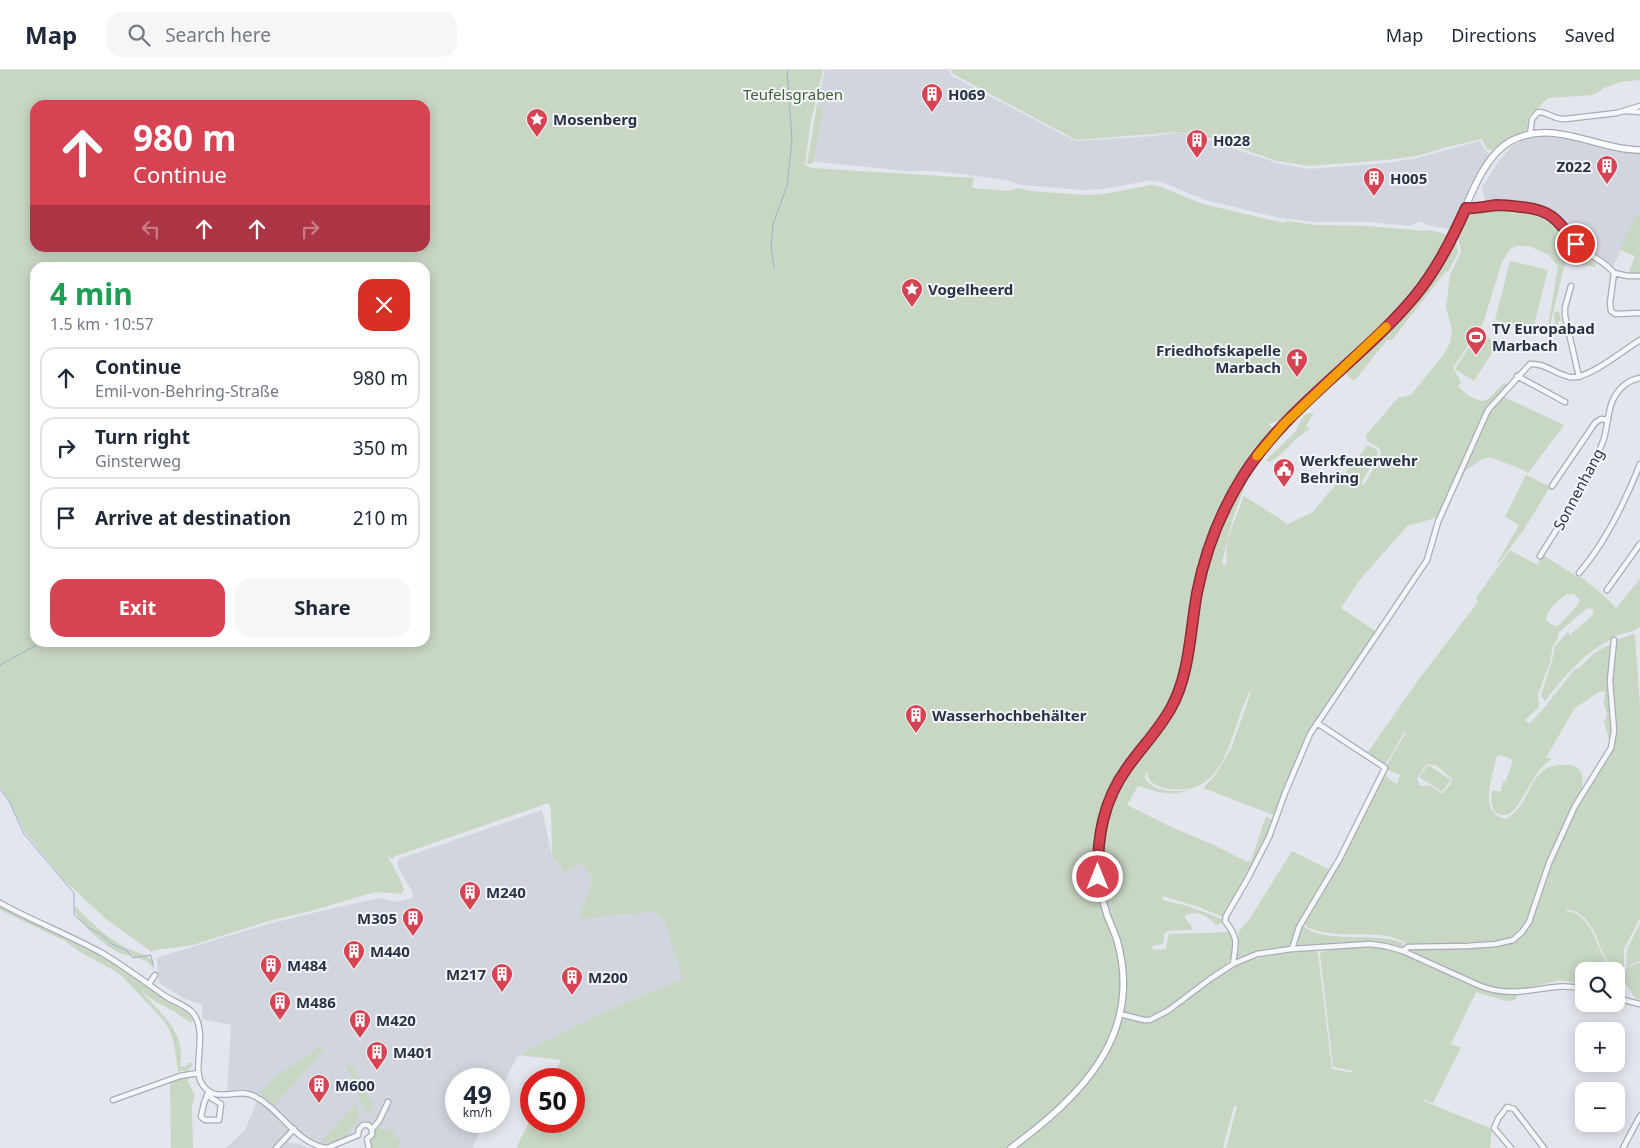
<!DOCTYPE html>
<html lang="en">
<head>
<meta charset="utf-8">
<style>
  :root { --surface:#fff; --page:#f6f6f7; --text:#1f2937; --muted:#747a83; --line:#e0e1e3; --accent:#d64353 }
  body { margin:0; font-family:"Noto Sans",sans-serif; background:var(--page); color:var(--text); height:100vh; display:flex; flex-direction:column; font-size:19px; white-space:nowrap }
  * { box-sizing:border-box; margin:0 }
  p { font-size:16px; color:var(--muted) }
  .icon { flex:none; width:28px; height:28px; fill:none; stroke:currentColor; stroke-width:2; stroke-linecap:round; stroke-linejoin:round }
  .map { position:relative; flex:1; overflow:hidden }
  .sheet { position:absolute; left:30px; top:192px; width:400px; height:385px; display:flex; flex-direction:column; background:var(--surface); border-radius:15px; box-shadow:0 2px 12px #0003 }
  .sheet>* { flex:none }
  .banner { position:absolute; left:30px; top:30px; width:400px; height:152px; border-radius:15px; box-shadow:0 2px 12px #0003; background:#d64353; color:#fff; overflow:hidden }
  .buttons { position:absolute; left:1575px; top:892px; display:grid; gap:10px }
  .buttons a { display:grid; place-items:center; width:50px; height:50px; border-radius:10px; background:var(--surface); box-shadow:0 2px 12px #0003; font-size:25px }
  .speed { position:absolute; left:445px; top:998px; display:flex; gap:10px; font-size:25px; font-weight:700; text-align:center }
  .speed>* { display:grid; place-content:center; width:65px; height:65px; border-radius:50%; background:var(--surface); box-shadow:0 2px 12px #0003; line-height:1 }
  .speed small { font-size:12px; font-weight:400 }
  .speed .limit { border:8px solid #d22; background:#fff; color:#111 }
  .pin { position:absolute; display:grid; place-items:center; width:42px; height:42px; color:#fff; margin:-21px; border:2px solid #fff; border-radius:50%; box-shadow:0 1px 5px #0007 }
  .me { position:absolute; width:55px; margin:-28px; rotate:0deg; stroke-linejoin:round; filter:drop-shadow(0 0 4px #0008) }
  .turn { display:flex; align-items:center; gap:18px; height:105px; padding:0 20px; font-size:22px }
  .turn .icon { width:65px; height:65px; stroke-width:2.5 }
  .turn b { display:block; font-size:35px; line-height:42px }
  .lanes { display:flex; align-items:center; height:48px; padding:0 20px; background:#0003; justify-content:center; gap:25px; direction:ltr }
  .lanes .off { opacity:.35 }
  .round { display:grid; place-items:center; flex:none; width:52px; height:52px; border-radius:15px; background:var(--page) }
  .summary { display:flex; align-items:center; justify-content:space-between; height:85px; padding:0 20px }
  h1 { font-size:30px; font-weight:700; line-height:38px; color:#1e9e55 }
  .button { display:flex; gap:10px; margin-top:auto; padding:10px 20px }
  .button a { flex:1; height:58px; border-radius:15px; background:var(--accent); color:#fff; font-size:20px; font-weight:700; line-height:58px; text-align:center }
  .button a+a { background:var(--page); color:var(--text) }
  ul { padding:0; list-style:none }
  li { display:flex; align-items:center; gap:15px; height:62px; margin:0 10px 8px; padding:0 10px; border:2px solid var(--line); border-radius:15px }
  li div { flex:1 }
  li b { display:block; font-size:19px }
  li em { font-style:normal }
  header { display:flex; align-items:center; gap:30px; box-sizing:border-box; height:70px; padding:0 25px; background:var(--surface); border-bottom:1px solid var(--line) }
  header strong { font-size:24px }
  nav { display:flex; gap:28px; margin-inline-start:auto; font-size:18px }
  .search { width:350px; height:45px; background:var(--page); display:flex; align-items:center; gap:12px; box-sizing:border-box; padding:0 18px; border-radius:15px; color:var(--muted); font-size:19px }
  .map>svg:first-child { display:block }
</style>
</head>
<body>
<header>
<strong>Map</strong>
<div class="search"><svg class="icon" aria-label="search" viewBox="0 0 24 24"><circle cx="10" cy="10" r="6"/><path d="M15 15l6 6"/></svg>Search here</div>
<nav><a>Map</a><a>Directions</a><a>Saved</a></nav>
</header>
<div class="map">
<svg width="1640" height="1078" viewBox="0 0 1640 1078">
  <rect width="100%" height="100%" fill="#e3e6ec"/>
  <path fill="#d1d5de" d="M825 0H948L952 6 1075 71 1155 66 1179 62 1204 69 1277 93 1309 99 1387 93 1417 88 1480 71 1484 79 1490 84 1479 101 1452 160 1428 155 1421 151 1409 156 1368 152H1315L1280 148 1205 130 1162 112 1151 110 1104 119 1084 120 1022 115 1007 110 937 101H907L817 92 814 91 823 37 817 35Z
    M1553 65 1615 82 1640 83V140L1632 154 1613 197 1578 171 1553 142 1539 137 1498 132 1486 134 1482 118 1497 93 1511 77 1526 69Z
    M542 740 552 786 559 797 563 801 581 793 593 809 580 844 622 845 636 843 653 842 665 849 684 909 609 940 518 985 499 1023V1009H456V1051H485L472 1078H391L376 1061 374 1054 364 1051 350 1065 341 1069 329 1074H319L312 1071 303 1064 262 1026 249 1020 242 1019 227 1022 231 955 202 949V935L183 928 159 913 157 889 159 887 261 856 321 841 379 828 398 832 413 828 412 821 401 803 397 793 399 789Z
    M257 1031 290 1059 286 1063 292 1068 288 1072 289 1073 301 1074 307 1078H226L245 1060Z"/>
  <path fill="#c8d6c4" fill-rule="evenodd" d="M0 0H823L811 51 805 95 811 98 974 108 972 118 1008 121 1019 118 1030 121 1085 125 1104 124 1151 115 1161 117 1203 134 1284 153 1289 151 1314 155 1368 156 1424 161 1429 160 1450 165C1433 214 1390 252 1352 286 1329 307 1305 329 1282 350L1268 354 1276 360 1250 391 1241 407 1251 399 1233 448 1222 492 1224 495 1227 493C1223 471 1237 446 1244 426L1288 454 1313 442 1368 375 1377 380 1378 383 1361 414 1364 415 1381 384 1379 378 1367 371 1366 365 1398 328 1411 325 1444 284 1450 273 1452 260 1446 237 1450 205 1461 182 1458 167 1470 143C1489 135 1531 135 1548 147 1554 150 1559 156 1563 160L1560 166 1573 177 1596 192 1595 197 1565 192 1550 256 1555 253 1554 243 1559 241 1561 251 1558 252 1560 262 1555 264 1549 259 1548 264 1547 263 1558 196 1549 185 1529 176H1517L1510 179 1502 192 1483 253 1453 298 1461 312 1458 317 1469 326 1481 331 1487 330 1504 313 1508 314 1498 324 1564 355 1528 403 1521 399 1490 387 1481 390 1466 400 1453 426 1451 425 1439 447 1407 456 1359 511 1341 538 1378 563 1315 652 1273 745 1203 718 1214 707 1231 679 1251 622 1250 621C1229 659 1229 731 1165 718 1156 716 1148 712 1147 702L1144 708C1156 723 1174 722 1191 720L1175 724 1158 722 1138 716 1127 735 1171 757 1214 775 1247 792 1251 791 1266 746 1273 751C1263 779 1242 824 1223 847L1199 837 1162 826 1163 830 1188 836 1222 849 1223 852 1216 855C1208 846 1197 840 1186 845L1185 848 1191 855 1192 860 1167 861 1164 865 1163 874 1152 876 1153 880 1166 879 1169 864 1230 862 1234 869 1233 878 1231 888 1226 895 1208 906 1167 938 1168 943C1188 927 1211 906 1234 896 1260 885 1288 882 1316 881L1318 884 1332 999 1353 1003V1001L1333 997 1320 884 1322 880 1324 882C1339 876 1360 876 1376 877 1381 877 1386 879 1392 879L1478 918 1518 924 1515 930 1507 931 1476 922 1451 974 1461 978 1433 1033 1425 1030 1424 1031 1492 1059 1490 1078H1226L1237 1036H1234L1223 1078H516L531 1048V1051H574V1009H552L561 990 518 985 609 940 683 909 664 849 653 842 581 848 580 844 593 809 581 793 568 801H563L552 786 551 738 548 733 396 786 392 789 388 787 400 809 404 820 401 824 375 822 314 840 265 852 193 875 155 880 152 882 106 849 64 810 25 763 9 731 0 717ZM35 35H425V178H35ZM35 198H425V572H35Z
    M951 0H1640V10L1620 12 1604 18 1593 25 1548 28 1528 47 1527 60 1509 69 1492 81 1486 78 1482 69 1447 77 1417 86 1386 90 1309 96 1277 91 1204 66 1178 62 1076 70 953 4Z
    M817 35 823 37 814 91 811 94H807Z
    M1640 140V203L1628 204 1635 186 1620 180 1632 154Z
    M1456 172 1458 183 1448 202 1446 201 1392 270H1387L1356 309 1353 310 1348 307 1346 302C1387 262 1428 223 1456 172Z
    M1510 191 1548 200 1533 259 1495 250Z
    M1479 261 1498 274 1474 311 1455 299Z
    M1314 342 1306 356 1310 359C1294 367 1286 383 1270 392L1266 390 1296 361 1297 357 1305 345Z
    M1526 405 1550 417 1523 461 1498 494 1497 493 1519 455 1505 447Z
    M1510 480 1537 495 1543 485 1579 508 1581 507C1593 517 1606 526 1616 538L1640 509V557L1633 561 1614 566 1613 568C1584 583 1566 604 1546 630H1544L1541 626 1542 622 1552 591 1555 576 1568 562 1570 565 1593 545V540L1589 538 1586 539 1559 562 1557 570 1553 575 1550 592 1538 624 1539 637 1525 650 1529 654 1548 634V633L1575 599H1578L1593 584 1611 574 1610 592 1617 570 1633 564 1635 566 1640 637V848L1624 879V897C1621 897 1618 897 1616 897 1596 891 1601 844 1566 839L1567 841C1600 846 1595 897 1619 898L1622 902V907L1620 908 1616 906V901H1584V915C1576 914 1564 909 1557 911 1542 914 1527 920 1511 919 1475 918 1442 895 1410 880L1406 876V873C1377 856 1338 872 1307 857L1304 852 1335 801 1384 704 1392 711 1397 714 1400 705 1386 699V697L1406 662H1404L1391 686 1385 694 1380 693 1368 682 1419 609 1478 532 1476 528ZM1567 524H1574L1580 530 1576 537 1558 556C1532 552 1557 531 1567 524ZM1600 621 1605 622 1604 634 1607 645 1604 652 1609 669H1615C1613 691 1592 706 1583 725 1570 750 1560 777 1548 803L1543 801 1582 718C1583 711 1584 702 1576 697 1572 694 1566 694 1561 695 1526 696 1532 738 1505 749 1477 743 1493 705 1497 686L1501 685 1513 690 1506 711H1503L1501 721H1492C1491 736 1490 746 1508 745L1516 738 1539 700 1552 688H1546L1574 639ZM1427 694 1437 696 1452 709 1450 715 1442 724 1431 716H1420L1417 708Z
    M1428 695 1451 710 1442 722 1419 707Z
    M1292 781 1332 801 1318 824 1291 877 1273 878 1236 888 1239 861 1249 850Z
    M0 835 102 886 183 938 193 949 191 953 175 942 153 930 141 920C160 945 186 959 180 996L185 997 190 992 193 995 187 1001H178L174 973 170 961 164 951 122 906 115 901 80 882 65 871 0 840Z
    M75 836C88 850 104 865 121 875 131 881 143 883 153 890L154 899C152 897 149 892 146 891 142 888 127 886 120 883 107 877 76 852 74 838Z
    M1640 853V891L1626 897 1627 879Z
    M1302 855C1322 875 1375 861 1403 873L1404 876 1402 877 1375 871 1295 876 1297 865Z
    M1640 892V930L1636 929 1624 911 1626 898Z
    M320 976 324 980 273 1037 260 1023C275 1002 301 993 320 976Z
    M346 994 354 998 361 1012 368 1015V1027L373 1033 369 1044 365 1043 353 1008 345 996Z
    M190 1004 188 1012 195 1026 192 1036 193 1078H171L170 1010Z
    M356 1033C359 1051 361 1049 348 1062V1065L331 1073 321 1072Z
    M380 1058 396 1061 393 1066 401 1070 398 1078H372L371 1071 376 1059Z"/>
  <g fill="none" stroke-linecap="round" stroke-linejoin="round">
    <path stroke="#9db2ce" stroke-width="1" d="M774 198 771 178 773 154 787 116 792 70 787 0
      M0 595 42 572
      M0 719 9 731 24 764 74 823V845L89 858 102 865 110 873 126 880 133 888 151 885 153 895"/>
    <g stroke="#a8adb7" stroke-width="7">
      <path id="minor" d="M1625 41 1640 42
        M1530 65 1532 49 1538 42C1548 42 1555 50 1565 49L1617 43 1640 36
        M1466 138C1476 139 1486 136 1497 135 1516 134 1544 138 1558 151 1566 158 1570 168 1578 175 1589 186 1605 191 1614 203L1628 206H1640
        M1614 203 1610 233 1611 241 1615 244 1640 243
        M1571 216 1565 237V246L1579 307
        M1517 306 1565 332
        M1552 416 1595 353 1601 349 1608 350
        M1540 486C1563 450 1586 413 1602 374 1609 358 1606 340 1615 326 1621 316 1629 310 1640 308
        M1579 503C1606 472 1625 432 1640 394
        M1607 520 1640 474
        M0 833C33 851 69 865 102 883 124 896 144 911 165 926 173 931 184 935 191 941 210 959 191 998 202 1014 215 1035 238 1017 254 1026 281 1039 296 1074 327 1078
        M1292 879 1299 857 1340 788 1385 698 1384 697 1317 653
        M1403 881 1408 877 1467 876 1496 874 1513 870 1522 862 1529 852 1549 793 1575 736 1611 678 1614 661 1610 611 1614 570
        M1233 894C1236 872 1239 869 1225 851L1226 846 1248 808 1269 767 1285 723 1310 664 1427 490 1438 452 1488 340 1530 294C1545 293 1555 304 1570 307 1586 311 1625 279 1640 270
        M149 914 155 905
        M1616 928 1640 934
        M1120 944 1144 950H1150L1169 940 1210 909 1233 894 1257 884 1292 879 1370 874 1385 876 1403 881 1478 915C1492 921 1509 923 1525 921 1548 919 1560 913 1584 919
        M207 1025 221 1034 219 1050H205L201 1047 204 1033 209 1021
        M113 1030 180 1006 198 1003
        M358 1065 359 1059 363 1055H368L372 1059
        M367 1069 372 1065V1059L379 1051 388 1032
        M367 1069 369 1078
        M276 1078 294 1059
        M327 1078 358 1065
        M1511 1078 1494 1058 1498 1049 1507 1037 1514 1039 1544 1078
        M1623 1078 1640 1046"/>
    </g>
    <g stroke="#a2aab8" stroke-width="8">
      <path id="major" d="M1011 1078C1081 1026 1144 965 1117 870 1114 861 1110 853 1107 845 1097 814 1095 779 1103 747 1117 698 1156 673 1175 629 1189 597 1190 560 1196 526 1203 489 1217 453 1235 421 1281 336 1371 288 1426 211 1436 197 1446 182 1453 166 1467 137 1481 87 1511 71 1553 48 1597 80 1640 80"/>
    </g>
    <use href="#minor" stroke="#f6f7fa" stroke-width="4.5"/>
    <use href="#major" stroke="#fff" stroke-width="5.5"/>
  </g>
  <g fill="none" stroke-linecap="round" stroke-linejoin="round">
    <g stroke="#8b2c36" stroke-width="12">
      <path id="route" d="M1098 807C1097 768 1103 731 1127 698 1141 678 1159 660 1171 638 1190 604 1190 561 1197 523 1205 482 1221 441 1243 406 1288 335 1362 290 1415 226 1437 199 1452 169 1466 138 1477 139 1487 136 1497 135 1505 135 1513 136 1521 137 1552 140 1558 150 1576 174"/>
    </g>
    <use href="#route" stroke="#d64353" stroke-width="9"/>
    <path stroke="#f59e0b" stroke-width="9" d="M1257 386 1284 354 1386 257"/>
  </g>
  <defs>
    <g id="building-pin" transform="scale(1.125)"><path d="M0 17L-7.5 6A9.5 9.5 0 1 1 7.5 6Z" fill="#d64353" stroke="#f3f5f9"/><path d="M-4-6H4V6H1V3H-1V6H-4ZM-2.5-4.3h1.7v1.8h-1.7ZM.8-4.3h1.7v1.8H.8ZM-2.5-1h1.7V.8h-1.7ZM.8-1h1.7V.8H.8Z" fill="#fff"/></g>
    <g id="sight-pin" transform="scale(1.125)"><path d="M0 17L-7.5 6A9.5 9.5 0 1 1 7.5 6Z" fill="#d64353" stroke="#f3f5f9"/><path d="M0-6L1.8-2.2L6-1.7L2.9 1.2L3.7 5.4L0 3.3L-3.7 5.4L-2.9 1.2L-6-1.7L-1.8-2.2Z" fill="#fff"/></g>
    <g id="stadium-pin" transform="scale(1.125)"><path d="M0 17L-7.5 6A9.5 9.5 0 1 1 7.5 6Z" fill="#d64353" stroke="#f3f5f9"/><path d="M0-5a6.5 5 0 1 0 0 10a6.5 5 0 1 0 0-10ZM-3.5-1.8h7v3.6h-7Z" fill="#fff"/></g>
    <g id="church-pin" transform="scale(1.125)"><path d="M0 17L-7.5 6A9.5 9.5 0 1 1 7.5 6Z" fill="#d64353" stroke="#f3f5f9"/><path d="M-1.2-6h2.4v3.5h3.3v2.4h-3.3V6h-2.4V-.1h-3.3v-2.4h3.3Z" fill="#fff"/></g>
    <g id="civic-pin" transform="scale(1.125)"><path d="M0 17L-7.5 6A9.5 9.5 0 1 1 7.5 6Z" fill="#d64353" stroke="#f3f5f9"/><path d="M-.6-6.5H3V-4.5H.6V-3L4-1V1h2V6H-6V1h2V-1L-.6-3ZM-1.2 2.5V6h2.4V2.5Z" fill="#fff"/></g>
  </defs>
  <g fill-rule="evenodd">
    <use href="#building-pin" x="932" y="24"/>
    <use href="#sight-pin" x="537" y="49"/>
    <use href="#building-pin" x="1197" y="70"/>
    <use href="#building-pin" x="1607" y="96"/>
    <use href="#building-pin" x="1374" y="108"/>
    <use href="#sight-pin" x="912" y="219"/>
    <use href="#stadium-pin" x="1476" y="267"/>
    <use href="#church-pin" x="1297" y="289"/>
    <use href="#civic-pin" x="1284" y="399"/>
    <use href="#building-pin" x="916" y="645"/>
    <use href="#building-pin" x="470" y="822"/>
    <use href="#building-pin" x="413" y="848"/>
    <use href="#building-pin" x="354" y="881"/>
    <use href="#building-pin" x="271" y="895"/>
    <use href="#building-pin" x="502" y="904"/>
    <use href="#building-pin" x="572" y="907"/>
    <use href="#building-pin" x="280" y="932"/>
    <use href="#building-pin" x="360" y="950"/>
    <use href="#building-pin" x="377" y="982"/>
    <use href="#building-pin" x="319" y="1015"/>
  </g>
  <g text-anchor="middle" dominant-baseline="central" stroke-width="4" stroke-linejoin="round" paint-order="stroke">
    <g font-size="15" fill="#3d6236" stroke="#f3f5f9">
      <text x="793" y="24">Teufelsgraben</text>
    </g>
    <g font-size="15" font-weight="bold" fill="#2a3345" stroke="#f3f5f9" text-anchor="start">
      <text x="948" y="24">H069</text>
      <text x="553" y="49">Mosenberg</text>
      <text x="1213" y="70">H028</text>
      <text x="1591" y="96" text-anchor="end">Z022</text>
      <text x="1390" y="108">H005</text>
      <text x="928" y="219">Vogelheerd</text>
      <text x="1492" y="258">TV Europabad<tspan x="1492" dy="17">Marbach</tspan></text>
      <text x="1281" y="280" text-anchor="end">Friedhofskapelle<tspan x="1281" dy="17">Marbach</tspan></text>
      <text x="1300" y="390">Werkfeuerwehr<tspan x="1300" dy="17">Behring</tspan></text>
      <text x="932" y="645">Wasserhochbehälter</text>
      <text x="486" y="822">M240</text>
      <text x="397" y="848" text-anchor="end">M305</text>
      <text x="370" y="881">M440</text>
      <text x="287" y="895">M484</text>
      <text x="486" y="904" text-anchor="end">M217</text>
      <text x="588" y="907">M200</text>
      <text x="296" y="932">M486</text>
      <text x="376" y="950">M420</text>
      <text x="393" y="982">M401</text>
      <text x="335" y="1015">M600</text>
    </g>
    <g font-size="15" fill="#2a3345" stroke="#f3f5f9">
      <text transform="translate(1578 419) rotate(-62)">Sonnenhang</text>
    </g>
  </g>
</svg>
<div class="buttons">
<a><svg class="icon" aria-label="search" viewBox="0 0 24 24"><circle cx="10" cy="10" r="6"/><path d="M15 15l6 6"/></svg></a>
<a>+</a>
<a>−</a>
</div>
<div class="speed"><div>49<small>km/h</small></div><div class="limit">50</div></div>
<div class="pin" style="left:1576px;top:174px;background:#d93025"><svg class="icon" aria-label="arrive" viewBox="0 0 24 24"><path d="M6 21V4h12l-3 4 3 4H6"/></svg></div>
<svg class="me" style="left:1098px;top:807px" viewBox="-20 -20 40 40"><circle r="17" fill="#d64353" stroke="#fff" stroke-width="3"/><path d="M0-11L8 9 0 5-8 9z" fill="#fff"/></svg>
<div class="banner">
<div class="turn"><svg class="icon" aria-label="ahead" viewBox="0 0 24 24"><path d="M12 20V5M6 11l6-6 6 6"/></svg><div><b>980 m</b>Continue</div></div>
<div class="lanes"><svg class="icon off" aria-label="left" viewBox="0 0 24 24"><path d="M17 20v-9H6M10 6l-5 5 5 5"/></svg><svg class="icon" aria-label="ahead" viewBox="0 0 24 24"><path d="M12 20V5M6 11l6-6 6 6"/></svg><svg class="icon" aria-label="ahead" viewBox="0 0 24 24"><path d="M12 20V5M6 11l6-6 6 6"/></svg><svg class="icon off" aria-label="right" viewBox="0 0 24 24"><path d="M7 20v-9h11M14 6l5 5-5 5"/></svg></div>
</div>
<section class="sheet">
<div class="summary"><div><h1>4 min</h1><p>1.5 km · 10:57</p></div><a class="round" style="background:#d93025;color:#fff"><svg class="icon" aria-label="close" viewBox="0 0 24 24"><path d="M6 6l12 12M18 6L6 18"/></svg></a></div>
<ul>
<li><svg class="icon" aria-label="ahead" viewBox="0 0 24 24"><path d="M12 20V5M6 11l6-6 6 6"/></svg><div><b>Continue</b><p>Emil-von-Behring-Straße</p></div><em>980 m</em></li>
<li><svg class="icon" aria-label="right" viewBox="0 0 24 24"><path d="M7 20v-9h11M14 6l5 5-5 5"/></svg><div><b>Turn right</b><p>Ginsterweg</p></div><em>350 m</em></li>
<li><svg class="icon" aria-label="arrive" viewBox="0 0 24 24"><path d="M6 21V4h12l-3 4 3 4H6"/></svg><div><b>Arrive at destination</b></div><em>210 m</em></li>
</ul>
<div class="button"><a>Exit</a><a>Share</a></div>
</section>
</div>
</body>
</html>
